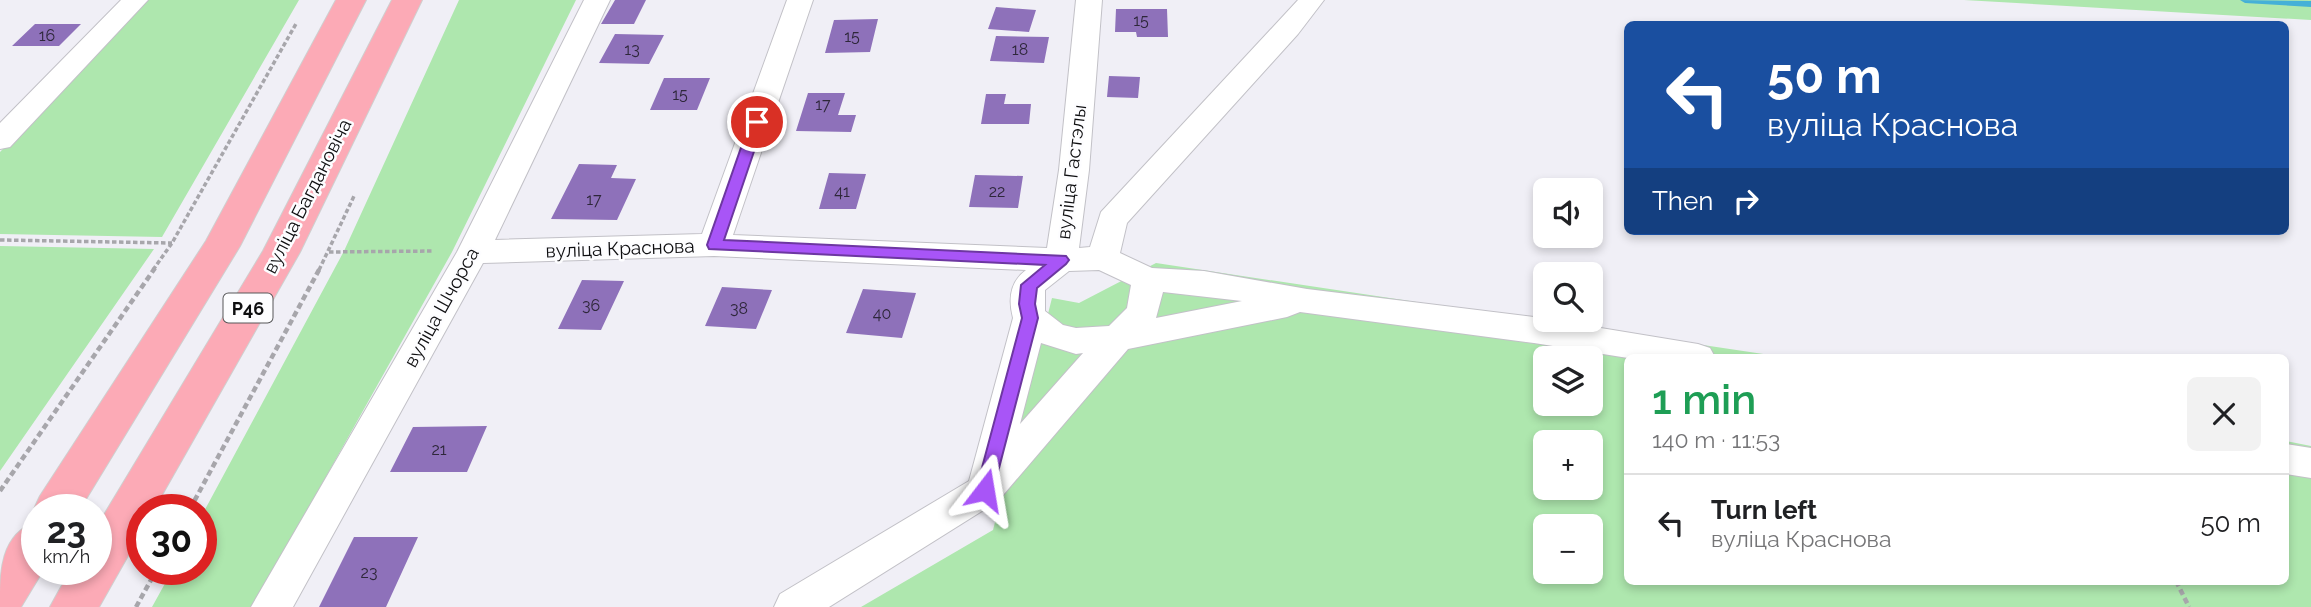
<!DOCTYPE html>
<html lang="en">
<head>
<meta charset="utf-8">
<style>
  :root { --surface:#fff; --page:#f2f2f2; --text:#202124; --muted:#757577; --line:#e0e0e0 }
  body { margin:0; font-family:Raleway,sans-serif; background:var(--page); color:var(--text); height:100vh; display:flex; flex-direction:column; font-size:26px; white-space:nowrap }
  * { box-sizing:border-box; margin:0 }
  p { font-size:23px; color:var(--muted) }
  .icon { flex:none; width:38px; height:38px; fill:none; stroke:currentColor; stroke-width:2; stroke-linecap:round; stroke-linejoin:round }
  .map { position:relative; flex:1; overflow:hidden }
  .details { position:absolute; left:1624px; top:354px; width:665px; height:231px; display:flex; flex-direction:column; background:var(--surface); border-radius:10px; box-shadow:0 4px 10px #0003 }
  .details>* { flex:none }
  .hud { position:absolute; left:1624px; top:21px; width:665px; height:214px; border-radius:10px; box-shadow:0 4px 10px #0003; background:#1a4fa0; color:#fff; overflow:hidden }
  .buttons { position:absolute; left:1533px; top:178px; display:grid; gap:14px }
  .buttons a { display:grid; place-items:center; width:70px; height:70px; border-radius:10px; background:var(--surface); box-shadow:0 4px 10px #0003; font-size:35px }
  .speed { position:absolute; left:21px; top:494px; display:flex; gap:14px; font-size:35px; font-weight:700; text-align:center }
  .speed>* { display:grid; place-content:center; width:91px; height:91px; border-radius:50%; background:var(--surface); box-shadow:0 4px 10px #0003; line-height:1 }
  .speed small { font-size:18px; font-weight:400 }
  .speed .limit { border:10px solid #d22; background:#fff; color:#111 }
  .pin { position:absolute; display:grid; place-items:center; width:60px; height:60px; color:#fff; margin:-30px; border:4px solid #fff; border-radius:50%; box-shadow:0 2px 7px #0007 }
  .me { position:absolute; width:77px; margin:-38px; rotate:14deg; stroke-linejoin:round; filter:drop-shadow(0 0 5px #0008) }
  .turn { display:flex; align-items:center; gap:24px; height:147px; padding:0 28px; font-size:32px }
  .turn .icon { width:91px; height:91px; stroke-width:2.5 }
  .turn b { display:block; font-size:49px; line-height:60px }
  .then { display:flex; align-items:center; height:66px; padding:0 28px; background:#0003; gap:14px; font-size:26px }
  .round { display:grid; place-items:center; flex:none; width:74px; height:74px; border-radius:10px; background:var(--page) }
  .headline { display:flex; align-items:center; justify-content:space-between; height:119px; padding:0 28px }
  h1 { font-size:42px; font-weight:600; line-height:52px; color:#1e9e55 }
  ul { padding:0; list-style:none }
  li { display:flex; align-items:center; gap:21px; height:98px; padding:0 28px; border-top:2px solid var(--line) }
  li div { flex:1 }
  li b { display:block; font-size:26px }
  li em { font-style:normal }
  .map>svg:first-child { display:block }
</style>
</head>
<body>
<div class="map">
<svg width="2311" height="607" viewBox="0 0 2311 607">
  <rect width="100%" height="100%" fill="#f0eff6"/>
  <path fill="#aee7ae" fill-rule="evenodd" d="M146 0H299L162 237 0 234V152Z
    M459 0H576L452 252 253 607H152L173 569H201V517L344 251Z
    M1964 0H2311V20Z
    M0 246 154 249 0 471Z
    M1156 263 1783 357H1628V581H2286V441L2311 446V607H861L993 530 1052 298 1079 303ZM1545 359H1591V404H1545ZM1545 443H1591V488H1545ZM1545 527H1591V572H1545Z"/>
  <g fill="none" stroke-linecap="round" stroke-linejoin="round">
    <path fill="#45b0d7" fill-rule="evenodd" d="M2240 0 2311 1V7L2245 3Z"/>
  </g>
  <path fill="#8e71ba" d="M615 0H646L634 24H601Z
    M996 7 1036 10 1029 32 988 29Z
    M1116 9H1167L1168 37H1137L1136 32H1115Z
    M878 19 870 52 825 53 834 20Z
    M35 24H81L59 46H12Z
    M615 34 664 35 649 64 599 63Z
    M996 36 1049 37 1044 63 990 61Z
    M1109 76 1140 77 1138 98 1107 97Z
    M664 78H710L697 110H650Z
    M808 93H845L838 115H856L851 132 796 131Z
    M986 94H1006L1004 104H1031L1029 124H981Z
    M579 164 617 165 611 178 636 179 617 220 551 219Z
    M829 173 866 174 856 209H819Z
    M975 175 1023 176 1018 208 969 207Z
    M582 280 624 281 601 330 558 329Z
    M722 287 772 290 756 329 705 326Z
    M863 289 916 293 902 338 846 333Z
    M487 426 467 472H390L413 427Z
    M354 537H418L386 607H319Z"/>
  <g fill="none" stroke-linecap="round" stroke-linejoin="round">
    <g stroke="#c2c1c7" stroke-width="2">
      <path id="street" d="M121 0H148L10 147 0 149V123Z
        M584 0H610L495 240 702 234 787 0H813L733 235 1047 248 1059 170 1076 0H1102L1089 170 1079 248 1090 247 1101 212 1298 0H1324L1298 34 1127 223 1120 253 1152 268 1204 271 1307 289 1534 317 1698 344 1710 348 1715 357 1628 358 1534 343 1300 312 1287 317 1128 349 998 501 829 607H774L780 594 969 481 1013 318C1008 299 1010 282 1026 270L714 256 483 263 293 607H251L457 252ZM1099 270 1131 285 1127 308 1109 326 1076 328 1063 325 1045 311V290L1069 271ZM1163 292 1242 301 1156 318ZM1041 343 1076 354 1083 353 1020 424Z
        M2286 444 2311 448V478L2286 474Z"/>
    </g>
    <g stroke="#cfcfcf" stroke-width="2">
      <path id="primary" d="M336 0H366L240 246 80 509H37V515L34 509 40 496 206 241Z
        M392 0H422L300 252 154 509H142V531L99 607H50L71 569H96V528L263 251Z
        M37 521V569H44L21 607H0C0 571 0 535 37 521Z"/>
    </g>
    <path stroke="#a7a6ab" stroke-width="3.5" stroke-dasharray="4.5 2.5" stroke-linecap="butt" d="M0 240 172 243
      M329 252 434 251
      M153 270 172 243 297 22
      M319 270 355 194"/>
    <path stroke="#a7a6ab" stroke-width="4.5" stroke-dasharray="6 3.5" stroke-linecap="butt" d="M0 491 155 268
      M190 509 320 268
      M2176 581 2189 607
      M136 607 157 569"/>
    <use href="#street" fill="#fff" fill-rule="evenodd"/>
    <use href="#primary" fill="#fcaab6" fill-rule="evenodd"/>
  </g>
  <path fill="#a855f7" stroke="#6d37a1" stroke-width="2" d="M757 118 764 122 724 240 1066 256 1069 260 1066 264 1037 288 1035 304 1038 318 992 495 985 498 979 495 976 490 1022 318 1019 304 1021 285 1045 265 709 249 707 245 750 122Z"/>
  <g text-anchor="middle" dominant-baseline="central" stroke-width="5" stroke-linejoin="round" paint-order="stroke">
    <g font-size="16" fill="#2e273a">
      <text x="1141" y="20">15</text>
      <text x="47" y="35">16</text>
      <text x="852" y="36">15</text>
      <text x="632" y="49">13</text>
      <text x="1020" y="49">18</text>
      <text x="680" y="94">15</text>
      <text x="823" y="104">17</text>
      <text x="842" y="191">41</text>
      <text x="997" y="191">22</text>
      <text x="594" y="199">17</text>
      <text x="591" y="305">36</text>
      <text x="739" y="308">38</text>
      <text x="882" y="313">40</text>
      <text x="439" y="449">21</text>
      <text x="369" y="572">23</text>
    </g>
    <rect fill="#fdfdff" stroke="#565658" stroke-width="2" x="223.5" y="293.5" width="49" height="29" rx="5"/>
    <g font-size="18" font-weight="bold" fill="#0e0e10">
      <text x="248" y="308">Р46</text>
    </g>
    <g font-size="19" fill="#0e0e10" stroke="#fdfdff">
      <text transform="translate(1071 172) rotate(-83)">вуліца Гастэлы</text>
      <text transform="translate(307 196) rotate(-63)">вуліца Багдановіча</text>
      <text transform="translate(620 248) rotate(-2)">вуліца Краснова</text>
      <text transform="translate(441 307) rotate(-61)">вуліца Шчорса</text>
    </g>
  </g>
</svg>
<div class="buttons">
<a><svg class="icon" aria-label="sound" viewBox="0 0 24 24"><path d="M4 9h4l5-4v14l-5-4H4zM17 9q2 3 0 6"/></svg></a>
<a><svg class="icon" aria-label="search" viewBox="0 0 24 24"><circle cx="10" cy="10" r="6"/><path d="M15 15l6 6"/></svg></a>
<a><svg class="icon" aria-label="layers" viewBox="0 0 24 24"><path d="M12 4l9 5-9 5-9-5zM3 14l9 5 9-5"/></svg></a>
<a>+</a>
<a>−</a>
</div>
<div class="speed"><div>23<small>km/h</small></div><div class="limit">30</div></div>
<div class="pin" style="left:757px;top:122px;background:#d93025"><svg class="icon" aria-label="arrive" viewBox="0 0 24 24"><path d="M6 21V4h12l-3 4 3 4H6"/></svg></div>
<svg class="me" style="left:985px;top:490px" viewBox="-20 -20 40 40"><path d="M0-17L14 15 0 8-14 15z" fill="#a855f7" stroke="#fff" stroke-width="4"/></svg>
<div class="hud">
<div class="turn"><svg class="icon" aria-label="left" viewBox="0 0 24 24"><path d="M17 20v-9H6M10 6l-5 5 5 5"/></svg><div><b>50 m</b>вуліца Краснова</div></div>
<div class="then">Then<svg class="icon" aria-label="right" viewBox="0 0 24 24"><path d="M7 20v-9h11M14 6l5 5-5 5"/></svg></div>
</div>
<section class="details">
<div class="headline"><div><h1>1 min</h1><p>140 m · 11:53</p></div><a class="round"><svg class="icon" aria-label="close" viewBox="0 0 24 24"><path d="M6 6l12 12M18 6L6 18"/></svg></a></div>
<ul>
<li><svg class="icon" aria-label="left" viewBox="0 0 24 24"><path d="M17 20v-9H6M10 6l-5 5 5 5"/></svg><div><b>Turn left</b><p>вуліца Краснова</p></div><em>50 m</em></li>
</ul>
</section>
</div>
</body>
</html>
